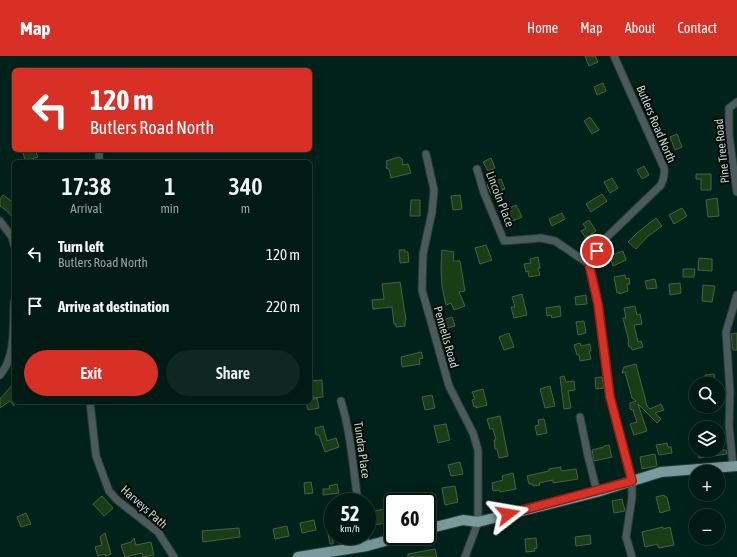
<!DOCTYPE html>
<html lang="en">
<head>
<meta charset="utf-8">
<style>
  :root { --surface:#011a14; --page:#0f2722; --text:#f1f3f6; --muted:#96a1a0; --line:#233834; --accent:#d93025 }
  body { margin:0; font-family:"Asap Condensed",sans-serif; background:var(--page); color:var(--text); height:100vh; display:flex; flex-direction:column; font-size:15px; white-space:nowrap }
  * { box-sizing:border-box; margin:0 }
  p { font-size:13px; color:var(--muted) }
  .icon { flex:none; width:22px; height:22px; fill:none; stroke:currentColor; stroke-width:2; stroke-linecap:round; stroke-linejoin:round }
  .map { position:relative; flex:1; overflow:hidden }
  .details { position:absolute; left:12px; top:104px; width:300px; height:244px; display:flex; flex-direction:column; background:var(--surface); border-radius:6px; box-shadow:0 4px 16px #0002,0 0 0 1px var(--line) }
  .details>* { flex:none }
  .guide { position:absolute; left:12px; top:12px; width:300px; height:84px; border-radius:6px; box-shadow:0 4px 16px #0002,0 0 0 1px var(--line); background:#d93025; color:#fff; overflow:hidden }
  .fabs { position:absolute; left:689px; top:321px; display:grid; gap:8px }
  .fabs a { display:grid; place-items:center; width:36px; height:36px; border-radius:50%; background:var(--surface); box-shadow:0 4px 16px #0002,0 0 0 1px var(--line); font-size:20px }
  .speed { position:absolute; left:324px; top:437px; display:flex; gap:8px; font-size:20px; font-weight:700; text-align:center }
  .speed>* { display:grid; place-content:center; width:52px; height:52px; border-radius:50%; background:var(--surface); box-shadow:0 4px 16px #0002,0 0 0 1px var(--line); line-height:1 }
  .speed small { font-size:10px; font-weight:400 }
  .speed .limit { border:2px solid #111; border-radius:6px; background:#fff; color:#111 }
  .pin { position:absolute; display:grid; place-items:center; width:34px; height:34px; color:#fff; margin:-17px; border:2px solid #fff; border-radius:50%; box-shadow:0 1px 4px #0007 }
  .me { position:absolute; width:44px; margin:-22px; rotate:76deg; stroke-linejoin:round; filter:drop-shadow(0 0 3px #0008) }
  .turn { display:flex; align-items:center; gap:14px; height:84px; padding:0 12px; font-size:18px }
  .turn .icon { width:52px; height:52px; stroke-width:2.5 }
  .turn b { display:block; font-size:28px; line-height:34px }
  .eta { display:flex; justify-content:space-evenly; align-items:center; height:68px; text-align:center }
  .eta b { font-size:24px; font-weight:600; line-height:28px }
  .cta { display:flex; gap:8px; margin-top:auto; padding:8px 12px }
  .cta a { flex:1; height:46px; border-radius:24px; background:var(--accent); color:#fff; font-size:16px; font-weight:600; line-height:46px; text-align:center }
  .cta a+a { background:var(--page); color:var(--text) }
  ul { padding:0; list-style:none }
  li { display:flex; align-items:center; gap:12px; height:52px; padding:0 12px }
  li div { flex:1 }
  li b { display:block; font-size:15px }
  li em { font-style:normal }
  header { display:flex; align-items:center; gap:24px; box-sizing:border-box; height:56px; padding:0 20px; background:var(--accent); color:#fff }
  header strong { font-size:19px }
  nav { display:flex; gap:22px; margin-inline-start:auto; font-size:14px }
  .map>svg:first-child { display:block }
</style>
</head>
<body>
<header>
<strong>Map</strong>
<nav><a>Home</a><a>Map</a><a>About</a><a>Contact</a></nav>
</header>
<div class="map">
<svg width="737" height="501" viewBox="0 0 737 501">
  <rect width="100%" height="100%" fill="#01221a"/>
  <path fill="#193d15" stroke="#4c5f49" d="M585 0H595L598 6 589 10Z
    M603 27 606 35 597 39 594 31Z
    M590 61 599 74 592 78 584 65Z
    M677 78 682 91 675 94 670 81Z
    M32 94H35L38 101 25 105 23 96Z
    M399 101 402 103 403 109 408 108 411 117 391 122 389 113 386 112 387 109 386 105Z
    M491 102 495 112 488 115 483 106Z
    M644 110 649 119 642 123 637 114Z
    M696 118H711V134H701V123H696Z
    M612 122 618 132 610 137 604 126Z
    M501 123 505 133 491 138 487 129Z
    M602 138 607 145 591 156 586 148Z
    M3 139 14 147V163L7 155 0 150V143Z
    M460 139 462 153 453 154 451 140Z
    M717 142 719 160 708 161 706 144Z
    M411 144H420V160H410Z
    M516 149 522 161 512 165 507 153Z
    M682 152 687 160 674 168 669 159Z
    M562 157 565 163 552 170 549 163Z
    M656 162 662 170 647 181 636 193 628 186 637 177Z
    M589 164 596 175 586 182 581 175 586 172 583 168Z
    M486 189 492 204 480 208 475 192Z
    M399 194H405V196H408L409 206 400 207Z
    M442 194 454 196 453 205H460L465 235 459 236 465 250 454 254 451 247 446 249 442 231 441 212Z
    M623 195 626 204 613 210 609 200Z
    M538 201 540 212H538L540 219 529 221 528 215 526 216 524 208 531 207 530 203Z
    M699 202 712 203V215L698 214Z
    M683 213H695L694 221H683Z
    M625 219 626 223 629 222 630 228H627L628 235 619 238V236L617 237 614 221Z
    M655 223 657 232 647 233 645 225Z
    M400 226 406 264 405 265V270L396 271V268H394L392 251 373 253 372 244 384 243 382 228Z
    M680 227 681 237 670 239 669 228Z
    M703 229 715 230 712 246 702 245Z
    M522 238 527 259 514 262 511 251H515L512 241Z
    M586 239 587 248 576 249 575 241Z
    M560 250 561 260 552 262 551 259 547 260 546 252Z
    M635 250 637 259 640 258 642 268 634 269 638 286 641 285 643 291 632 294 631 291H629L628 286H629L623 262H626L624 252Z
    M452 261 455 270 441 274 439 265Z
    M584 265 586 277 578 279 576 266Z
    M509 277 514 291 504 294 499 281Z
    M737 277V294H733L731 278Z
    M580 287 581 290 590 288 591 295H589L591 303 580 305 579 299H577L574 289Z
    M421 296 423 302 419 303 420 308 402 311 401 301Z
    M636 308 647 350 650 353 661 348 664 354 655 357 661 363 657 367 638 348 647 375 634 379 630 368 637 366 633 354 630 353V347L636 345 632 342 625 316 622 317 624 311Z
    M714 318 715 328H706L705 319Z
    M564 320 566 326 574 325 575 334 568 335 571 352 564 353 560 321Z
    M602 321 604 332 596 333 595 322Z
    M322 324 323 341 313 342 311 325Z
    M14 327V350L10 345 0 352V343Z
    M550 330 555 350 545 352 540 333Z
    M483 333 487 349 476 352V350L474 351 472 344 475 343 472 336Z
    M432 339 435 352 425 354 422 341Z
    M317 342 319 352 308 354 306 346H310V344Z
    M500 360 508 400 499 402 497 393H495L494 384H496L493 373H490L487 363Z
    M544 363 547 377 537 379 535 370 539 369 538 364Z
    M446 368 450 384 438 387 434 370Z
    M323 370 327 385 336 382 339 391 325 396 319 379H316L315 372Z
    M718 381H721L723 394H726L727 398 699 402 697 394H718Z
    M667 387 668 391H671L672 397 659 399 656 389Z
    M609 389 612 401 594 405 592 394 604 391V390Z
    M655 398 657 410 642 413 640 401Z
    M460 406 463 418 451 420 448 409Z
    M561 411V415L576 413 578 423 553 427V424L539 427 540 429 533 430V428H529L527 420 549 415V413Z
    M513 417 516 433 500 436 499 434 493 435 492 427 503 424 502 420Z
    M311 426 313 437 305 438 304 427Z
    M337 428 339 437 323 439V433H330L329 430Z
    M455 430 458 446 445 449 442 432Z
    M128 431 135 438 129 444 122 437Z
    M419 437 421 446H407L405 440Z
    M664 439 665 441H667L670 454 660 457 656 441Z
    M102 440 113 452 104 460 93 448Z
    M622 443 625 455 614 457 612 445Z
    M393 452V466L373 469 372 455Z
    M26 457 31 468 21 471 17 461Z
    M333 461V488H330L325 462Z
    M314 464 316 474 302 477 300 467Z
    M287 470 289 480 275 483 273 473Z
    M663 471V473L670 471 674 489 659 492 657 488 645 491 642 476Z
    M239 472 240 481 203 486 202 475Z
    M105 477 111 498 105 500V498L98 500 95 491 102 489 100 481Z
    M590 479 591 488 576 490 575 481Z
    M134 482 136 489 151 486 154 499 143 501 142 497 125 501 121 489 131 486Z
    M536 482 537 492 534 493 535 495 526 496 525 483Z
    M435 493 437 501H408V498Z"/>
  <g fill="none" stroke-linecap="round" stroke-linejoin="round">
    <g stroke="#203f37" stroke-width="9">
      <path id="street" d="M614 0 664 112C665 119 664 123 661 129L606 182 589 208 598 248 610 341 632 425V442L626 481 632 501
        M737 46 729 52V80L737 136
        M99 94V106
        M426 98 434 134 432 156 423 198 422 234 449 330 473 377 478 394V466L465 501
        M477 113 484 137 504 185 541 182 555 185 589 208
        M0 165 12 181 14 189
        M0 319C16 301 13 269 14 246
        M341 345C351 378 353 412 358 446
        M90 346 96 400 109 435 117 444 158 476 174 501
        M580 361 588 400 597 436
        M733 411 729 369 730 337 726 276 737 239
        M365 480 367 490"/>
    </g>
    <g stroke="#203f37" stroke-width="12">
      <path id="primary" d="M427 473 463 464 478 466 597 436 661 416 737 410
        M298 501 367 490 403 480"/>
    </g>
    <use href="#street" stroke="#4c5a5c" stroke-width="7"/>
    <use href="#primary" stroke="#7b9a9e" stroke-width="10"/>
  </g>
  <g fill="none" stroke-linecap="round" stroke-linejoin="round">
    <g stroke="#8d1f18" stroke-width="10">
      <path id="route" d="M508 458 632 425 610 341 598 248 589 208 597 195"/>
    </g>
    <use href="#route" stroke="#d93025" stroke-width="7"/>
  </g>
  <g text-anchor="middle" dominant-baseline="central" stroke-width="4" stroke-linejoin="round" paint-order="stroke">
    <g font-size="12" fill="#c4d6d0" stroke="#010906">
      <text transform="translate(656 68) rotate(67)">Butlers Road North</text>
      <text transform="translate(722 95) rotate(-96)">Pine Tree Road</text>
      <text transform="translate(500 143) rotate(69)">Lincoln Place</text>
      <text transform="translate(446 281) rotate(74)">Pennells Road</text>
      <text transform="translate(362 394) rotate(82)">Tundra Place</text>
      <text transform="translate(144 451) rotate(42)">Harveys Path</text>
    </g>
  </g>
</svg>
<div class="fabs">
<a><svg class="icon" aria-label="search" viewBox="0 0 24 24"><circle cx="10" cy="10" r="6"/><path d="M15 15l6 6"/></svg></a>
<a><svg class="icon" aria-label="layers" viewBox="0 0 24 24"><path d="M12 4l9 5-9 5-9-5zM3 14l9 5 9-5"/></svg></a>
<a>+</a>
<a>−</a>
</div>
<div class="speed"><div>52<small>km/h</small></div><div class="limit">60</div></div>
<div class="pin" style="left:597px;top:195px;background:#d93025"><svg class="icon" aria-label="arrive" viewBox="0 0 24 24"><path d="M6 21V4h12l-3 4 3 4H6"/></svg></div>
<svg class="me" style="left:508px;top:458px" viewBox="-20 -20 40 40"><path d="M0-17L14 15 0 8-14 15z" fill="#d93025" stroke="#fff" stroke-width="4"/></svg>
<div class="guide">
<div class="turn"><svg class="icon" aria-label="left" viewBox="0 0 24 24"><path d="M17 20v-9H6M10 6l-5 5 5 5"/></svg><div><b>120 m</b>Butlers Road North</div></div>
</div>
<section class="details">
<div class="eta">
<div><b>17:38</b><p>Arrival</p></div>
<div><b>1</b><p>min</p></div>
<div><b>340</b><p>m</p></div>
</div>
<ul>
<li><svg class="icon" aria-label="left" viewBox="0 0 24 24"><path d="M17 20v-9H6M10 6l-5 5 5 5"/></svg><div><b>Turn left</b><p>Butlers Road North</p></div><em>120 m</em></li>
<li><svg class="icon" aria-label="arrive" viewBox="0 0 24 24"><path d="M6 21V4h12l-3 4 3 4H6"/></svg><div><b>Arrive at destination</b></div><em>220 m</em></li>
</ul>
<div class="cta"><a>Exit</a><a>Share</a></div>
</section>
</div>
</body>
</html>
